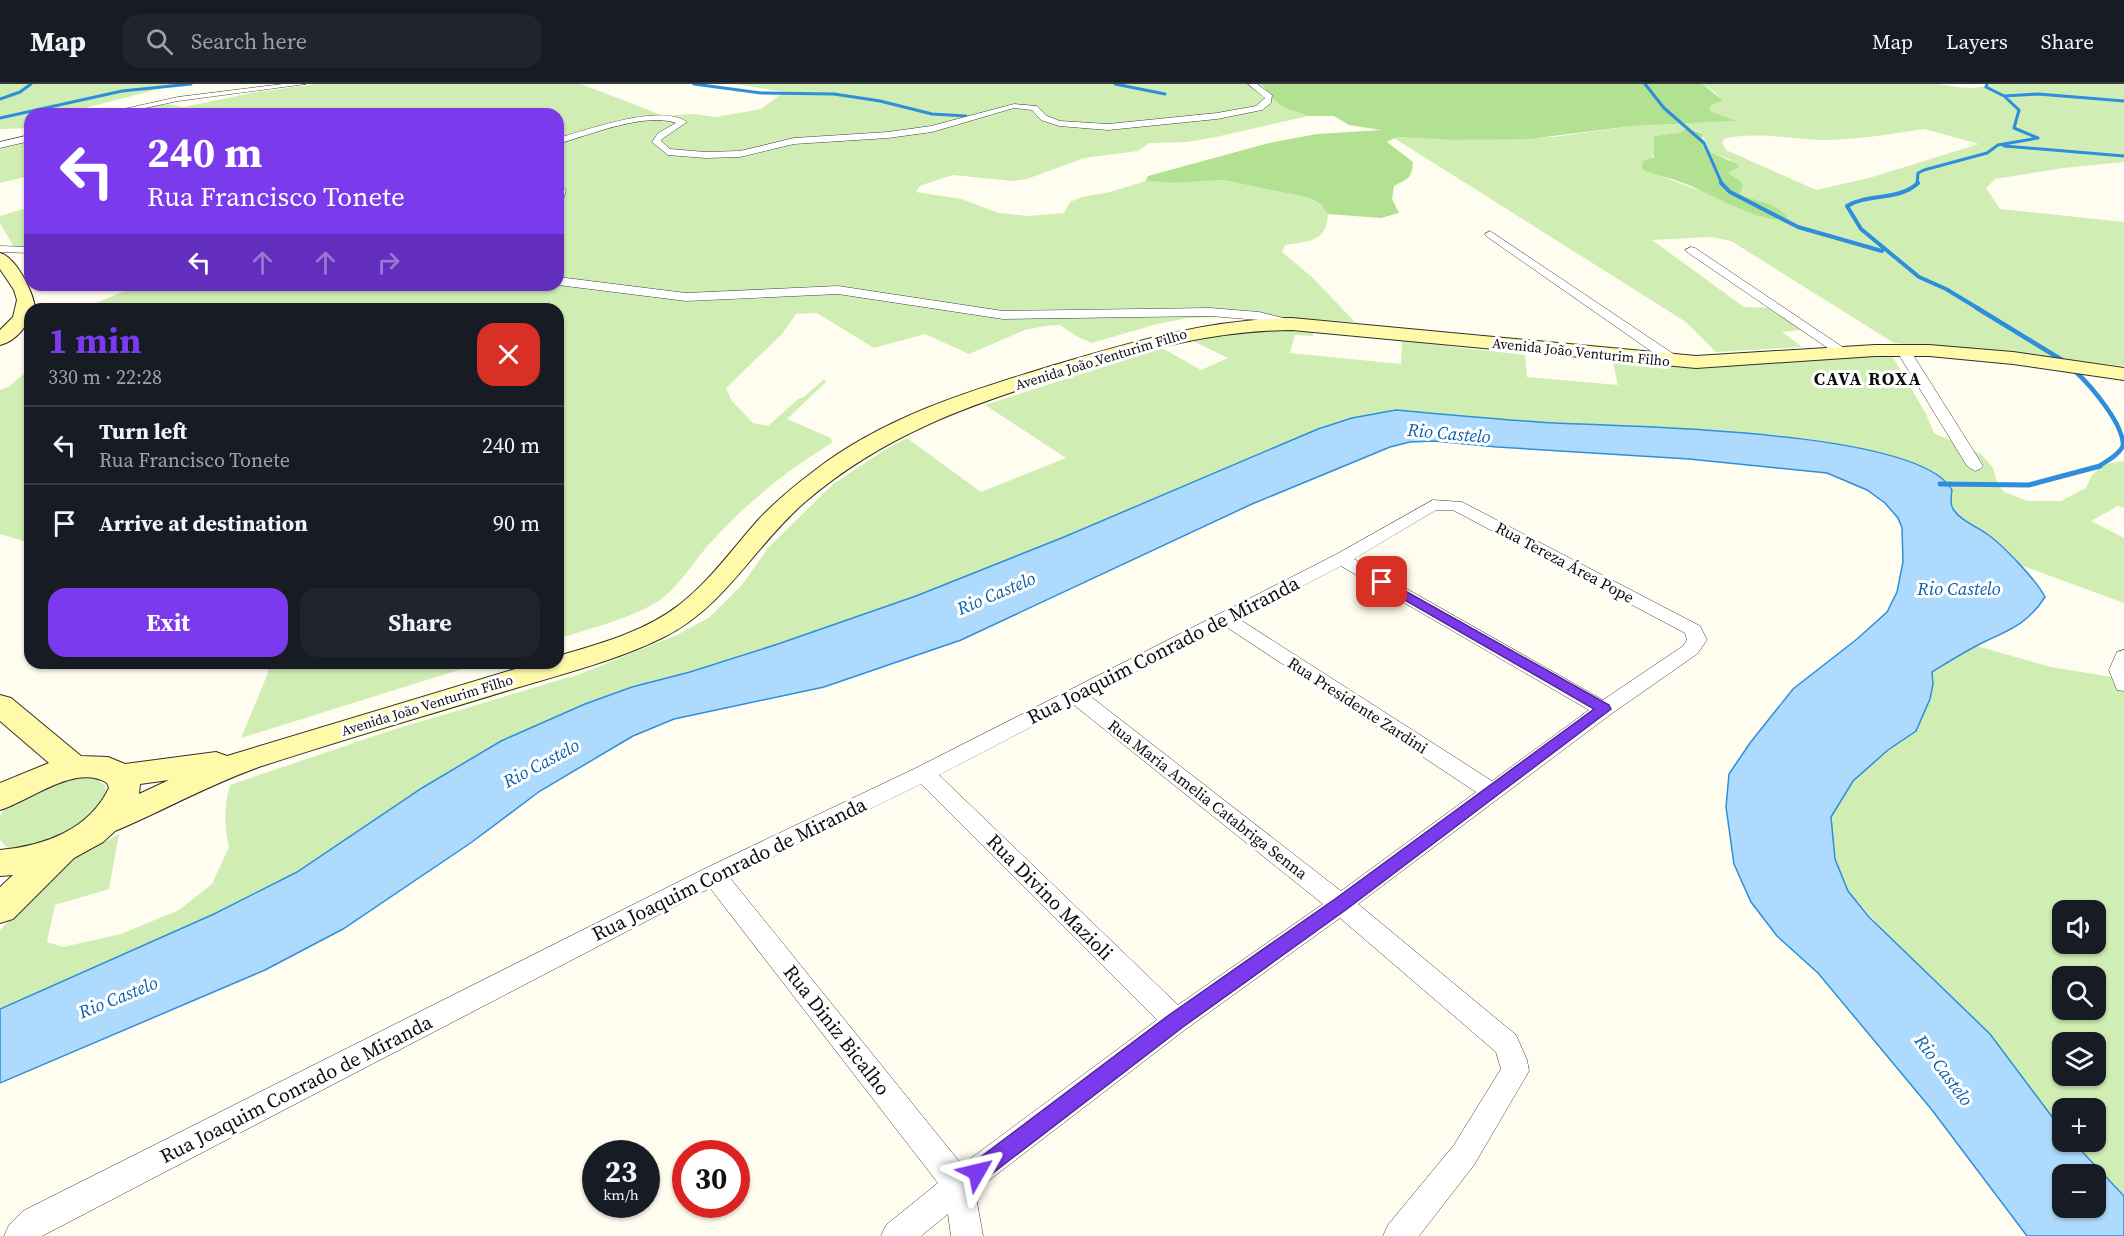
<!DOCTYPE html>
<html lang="en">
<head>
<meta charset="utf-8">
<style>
  :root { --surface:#171b24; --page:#20242c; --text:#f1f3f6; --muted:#9ea1a6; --line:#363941; --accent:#7c3aed }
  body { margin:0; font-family:"Source Serif 4",serif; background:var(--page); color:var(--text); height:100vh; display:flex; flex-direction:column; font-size:22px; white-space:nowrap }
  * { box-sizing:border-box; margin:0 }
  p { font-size:20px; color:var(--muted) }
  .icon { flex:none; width:33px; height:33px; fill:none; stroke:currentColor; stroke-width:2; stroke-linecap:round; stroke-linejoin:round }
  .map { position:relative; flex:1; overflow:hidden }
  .drawer { position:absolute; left:24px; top:219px; width:540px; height:366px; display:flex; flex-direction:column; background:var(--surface); border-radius:18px; box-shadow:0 2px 4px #0004 }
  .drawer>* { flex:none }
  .guide { position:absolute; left:24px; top:24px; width:540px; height:183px; border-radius:18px; box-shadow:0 2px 4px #0004; background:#7c3aed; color:#fff; overflow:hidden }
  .fabs { position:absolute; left:2052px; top:816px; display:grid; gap:12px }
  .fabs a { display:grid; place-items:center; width:54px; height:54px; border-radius:12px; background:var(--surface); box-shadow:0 2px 4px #0004; font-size:30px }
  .speed { position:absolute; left:582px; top:1056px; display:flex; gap:12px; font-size:30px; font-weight:700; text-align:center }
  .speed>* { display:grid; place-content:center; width:78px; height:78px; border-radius:50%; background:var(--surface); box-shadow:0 2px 4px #0004; line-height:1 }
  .speed small { font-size:15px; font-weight:400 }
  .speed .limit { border:9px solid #d22; background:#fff; color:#111 }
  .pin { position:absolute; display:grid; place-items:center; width:51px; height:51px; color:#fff; margin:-26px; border-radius:12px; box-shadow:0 3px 9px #0006 }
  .me { position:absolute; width:66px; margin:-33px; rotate:53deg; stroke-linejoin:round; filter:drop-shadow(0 0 4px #0008) }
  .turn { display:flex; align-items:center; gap:21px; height:126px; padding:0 24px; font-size:27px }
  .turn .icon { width:78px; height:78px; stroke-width:2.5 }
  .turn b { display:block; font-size:42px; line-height:51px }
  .lanes { display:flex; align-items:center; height:57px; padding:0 24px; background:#0003; justify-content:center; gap:30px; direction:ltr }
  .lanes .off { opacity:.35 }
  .round { display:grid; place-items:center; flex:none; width:63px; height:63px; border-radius:18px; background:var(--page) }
  .overview { display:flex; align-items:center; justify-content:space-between; height:102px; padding:0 24px }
  h1 { font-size:36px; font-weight:700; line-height:45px; color:var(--accent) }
  .primary-button { display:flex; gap:12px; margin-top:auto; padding:12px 24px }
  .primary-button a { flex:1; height:69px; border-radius:18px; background:var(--accent); color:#fff; font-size:24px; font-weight:700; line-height:69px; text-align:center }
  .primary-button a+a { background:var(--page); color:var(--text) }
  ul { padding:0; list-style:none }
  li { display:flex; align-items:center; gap:18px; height:78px; padding:0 24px; border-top:2px solid var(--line) }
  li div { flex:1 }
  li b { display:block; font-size:22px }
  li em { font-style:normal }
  header { display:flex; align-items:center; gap:36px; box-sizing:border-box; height:84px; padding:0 30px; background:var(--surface); border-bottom:2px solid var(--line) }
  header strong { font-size:28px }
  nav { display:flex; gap:33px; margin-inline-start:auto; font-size:21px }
  .search { width:420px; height:54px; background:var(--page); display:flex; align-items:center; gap:15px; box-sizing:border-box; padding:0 21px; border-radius:18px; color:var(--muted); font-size:22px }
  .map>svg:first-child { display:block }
</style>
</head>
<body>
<header>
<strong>Map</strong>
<div class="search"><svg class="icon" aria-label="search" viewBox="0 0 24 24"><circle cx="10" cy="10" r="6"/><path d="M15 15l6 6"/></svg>Search here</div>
<nav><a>Map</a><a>Layers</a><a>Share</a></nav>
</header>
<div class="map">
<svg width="2124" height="1152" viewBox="0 0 2124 1152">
  <rect width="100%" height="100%" fill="#fffdef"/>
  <path fill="#d0eeb4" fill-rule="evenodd" d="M0 0H191L167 3 85 24 90 28 85 30H30V44L2 45H0Z
    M316 0H581L664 32 695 30 716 33 761 25 784 8 736 0H1262C1277 20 1285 24 1308 32L1216 53 1187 58 1149 59 1138 67 1084 74 1027 95 1012 97 953 91 928 99 920 102 916 108 961 115 999 129 1028 132 1064 129 1070 118 1082 113 1110 108 1146 97 1175 99 1223 96 1310 114 1328 127C1328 158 1310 157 1285 161L1282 168 1313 194 1355 238 1260 232 1188 234 1157 240 1092 259 1078 253 1060 241 1045 242 1025 246 969 270 925 250 874 264 817 229 796 230 782 250 726 304 732 317 753 339 768 342 798 315 804 313 824 295 826 298 787 335 831 354 832 359C788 385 747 419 712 457 694 476 679 504 657 518 627 536 590 544 558 555V225H83L124 207 155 201H558V30H114L167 20 184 23 251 9Z
    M1702 0H1938C1956 3 1976 7 1992 0H2124V78L2063 84 1995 95 1986 104 2000 125 2124 138V282L1894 259 1731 157 1711 153 1652 156 1744 223 1780 224 1812 245 1782 248 1802 263 1716 268 1686 238 1394 54 1397 53 1453 56 1554 53 1632 42 1735 37 1710 27V22L1722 16 1716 9ZM1688 44 1701 48 1710 68 1731 76 1727 89 1739 96 1742 101 1739 110 1747 114 1695 105 1642 85 1655 69 1654 52 1679 49ZM1924 45 1979 60 1869 94 1816 106 1726 66 1722 59 1724 55C1754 47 1790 55 1822 56 1856 56 1890 50 1924 45Z
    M30 54V92L0 99V62Z
    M30 123V167L14 163 0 139V132Z
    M1262 246 1313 248V252L1295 251 1290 269 1401 280 1402 257 1525 271 1527 293 1618 301 1613 279 1652 283 1663 277 1890 268 1926 330 1934 349 1981 370 1993 384 1998 401 2004 408 2028 417H2061L2086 404 2092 391 2105 380 2124 377V424L2118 422 2091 437 2124 454V519L2018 480 1996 457 1963 435 1954 426 1950 414 1952 406 1900 374 1839 360 1780 351 1488 335 1396 326 1352 334 1318 345 1064 453 916 512 778 560 690 588 632 603 585 620 501 657 422 704 297 788 214 830 0 925V846L30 813 73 776 119 750 109 805 55 821 47 858 63 863 121 850 179 826 212 800 229 763C224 742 224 721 230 701L389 647 580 590 677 551 710 533 742 501 768 464 833 400 886 365 907 354 981 408 1066 374 985 321 1162 264 1201 286 1228 274 1191 256Z
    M30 285V459L0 450V306L8 303Z
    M1977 562 2051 583 2124 595V1112L2073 1058H2096V1024H2062V1046L1848 807 1835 775 1830 733 1853 697 1888 666 1916 647 1933 600 1932 588ZM2062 826H2096V860H2062ZM2062 892H2096V926H2062ZM2062 958H2096V992H2062Z
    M267 579H481L241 654 268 589Z
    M95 693 105 702 106 709 100 725 58 757 17 765 6 763 0 756V732L7 720 55 694Z"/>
  <path fill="#b2e192" d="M1262 0H1702L1723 16 1710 22V27L1736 37 1632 42 1529 55 1453 56 1397 53 1387 58 1413 78C1412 94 1408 95 1394 102L1392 115 1399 129 1381 134 1328 130 1321 121 1310 114 1223 96 1175 99 1146 97 1148 92 1269 59 1317 50 1381 46 1349 41 1334 32H1308L1283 23 1273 15Z
    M1688 44 1703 50 1702 54 1710 68 1737 80 1739 83 1728 89 1739 96 1743 101 1740 110C1753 117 1781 120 1787 134 1767 143 1707 108 1686 100 1672 94 1656 92 1642 85L1643 77 1654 73V52L1679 49Z"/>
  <path fill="#aedbfd" stroke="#2d8edc" stroke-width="1.5" fill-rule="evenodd" d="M1396 326C1449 331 1502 336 1556 339 1627 343 1919 345 1952 406 1951 413 1950 419 1953 425 1961 437 1976 442 1987 450 2003 461 2037 497 2045 513 2029 538 2012 545 1986 557 1967 566 1950 577 1932 588L1933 600 1930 615 1916 647 1888 666 1853 697 1831 733 1835 775 1848 807 1869 833 1990 950 2062 1046V1058H2073L2124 1112V1152H2027L1932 1026 1818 889 1777 852 1751 818 1734 780 1726 723 1729 690 1750 659 1793 605 1857 555 1887 528 1897 508 1903 478 1902 444 1898 434 1885 419 1867 406 1827 389 1689 375 1497 363 1434 357 1410 358 1390 363 1252 420 961 556 824 603 674 635 633 652 540 707 472 758 343 845 265 886 0 999V925L214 830 297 788 422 704 501 657 585 620 632 603 690 588 778 560 916 512 1064 453 1318 345 1352 334ZM2096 1090V1124H2062V1090Z"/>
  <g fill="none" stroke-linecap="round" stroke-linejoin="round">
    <path stroke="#2d8edc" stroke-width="3" d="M694 0 761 9 834 10 880 17 932 30 966 32
      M1115 0 1165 10
      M1645 0 1664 24 1704 59 1722 100
      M2004 12 2038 10 2124 17
      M0 15 20 8 31 0
      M0 34 122 7 191 0
      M2004 62 2124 72
      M1917 100 1918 89 1924 86 1987 69 1998 61 2038 54 2014 44 2019 26 2004 12 1986 3 1987 0"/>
    <path stroke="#2d8edc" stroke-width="4" d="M1721 99 1730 108 1798 143 1882 167
      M1918 99C1899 117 1869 109 1847 122L1861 145 1919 193 1946 205 1979 225"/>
    <path stroke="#2d8edc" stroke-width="4.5" d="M1977 224 2062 276
      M2076 288C2090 301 2124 340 2123 362 2118 372 2106 377 2098 383"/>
    <path stroke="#2d8edc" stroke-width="5" d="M1940 400 2029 401 2100 382"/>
    <g stroke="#414141" stroke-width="1">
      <path id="street" d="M283 0H306L178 17 117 30H101L178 13Z
        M1248 0H1257L1272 11 1271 19 1262 26 1217 35 1108 46 1059 42 1041 36 1032 26 1014 24 932 48 888 54 794 60 740 73 705 74 668 71 652 58 658 49 676 39C645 28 589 51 558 60V54C588 46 660 19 687 38L662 55 661 57 670 65 705 68 740 67 794 54 888 48 931 42 1014 20 1037 22 1047 32 1060 37 1108 40 1217 29 1256 22 1265 14Z
        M30 51V57L0 64V58Z
        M558 99 566 106 563 116 558 119Z
        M1490 147 1681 275 1683 278 1681 281H1671L1486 152 1485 150Z
        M0 162 30 163V169L0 168Z
        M1691 163 1695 164 1850 268 1848 271H1838L1687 168 1685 166Z
        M558 193 686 209 838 202 1003 227 1210 224 1259 228 1296 237 1298 240 1292 244 1259 236 1210 232 1003 235 838 210 686 217 558 201Z
        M1903 262 1910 266 1983 382 1980 385 1975 387 1967 382 1896 266Z
        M1433 416 1462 418 1700 542 1707 556 1697 570 1611 630 1358 820 1516 951 1527 976 1529 987 1474 1081 1419 1152H1383L1388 1141 1454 1061 1501 985 1496 968 1340 834 1186 945 975 1107 983 1152H951L948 1130 921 1152H881L886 1141 938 1099 710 804 42 1152H4L9 1141 23 1127 706 784 916 684 1335 471ZM1436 426H1453L1685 549 1687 556 1683 562 1603 616 1354 475ZM1341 482 1589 626 1492 697 1239 535ZM1225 542 1476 708 1341 807 1090 612ZM1074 621 1323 820 1178 921 939 691ZM921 700 1157 936 962 1081 730 794Z
        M2124 566V607L2117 606 2109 586 2117 568Z"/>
    </g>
    <g stroke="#303030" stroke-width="2">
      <path id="secondary" d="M0 169C16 173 34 209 35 225H30C30 241 16 257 0 261V246L13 233 17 216 14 206 0 185Z
        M1292 234 1696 272 1875 261H1929L2013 268 2124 284V296L2013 280 1929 272H1875L1696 284 1292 246C1209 247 1146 266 1068 290 971 320 884 350 805 418 755 461 725 523 664 553 618 576 566 589 516 604 432 630 348 654 265 681 216 697 163 727 115 747L103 758 74 774 13 835 0 839V803L13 791 0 792V766C44 762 89 746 109 704L107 699C75 679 30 717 0 726V699L49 679 0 637V611L11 614 81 672 108 673 125 680 216 668 227 672 535 579H558V572C599 560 644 548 679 521 710 497 733 464 759 435 776 417 794 402 814 387 882 334 966 308 1048 283 1133 258 1203 236 1292 234ZM169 696 139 710 140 700Z"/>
    </g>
    <use href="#street" fill="#fff" fill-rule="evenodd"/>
    <use href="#secondary" fill="#fffaaa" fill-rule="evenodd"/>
  </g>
  <path fill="#7c3aed" stroke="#51269a" stroke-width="1.5" d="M1382 494 1609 621 1611 625 1347 825 1183 943 985 1095 977 1098 970 1095 967 1088 970 1081 1169 931 1335 815 1594 625 1377 500 1376 498Z"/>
  <g text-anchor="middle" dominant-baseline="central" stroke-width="6" stroke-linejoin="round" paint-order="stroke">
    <g font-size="14" fill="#0e0e0e" stroke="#fff">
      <text transform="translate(1581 268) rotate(6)">Avenida João Venturim Filho</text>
      <text transform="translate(1101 275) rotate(-17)">Avenida João Venturim Filho</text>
      <text transform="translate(427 621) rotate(-17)">Avenida João Venturim Filho</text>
    </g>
    <g font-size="16" fill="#0e0e0e" stroke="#fff">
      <text transform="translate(1565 478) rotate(28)">Rua Tereza Área Pope</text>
      <text transform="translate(1358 621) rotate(33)">Rua Presidente Zardini</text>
      <text transform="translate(1208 715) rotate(38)">Rua Maria Amelia Catabriga Senna</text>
    </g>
    <g font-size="18" font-weight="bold" letter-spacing="1.5" fill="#0e0e0e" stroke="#fff">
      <text x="1868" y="294">CAVA ROXA</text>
    </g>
    <g font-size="18" font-style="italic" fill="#095fae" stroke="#fff">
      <text transform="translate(1449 349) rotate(5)">Rio Castelo</text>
      <text x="1959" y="504">Rio Castelo</text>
      <text transform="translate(996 509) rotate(-23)">Rio Castelo</text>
      <text transform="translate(541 679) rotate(-28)">Rio Castelo</text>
      <text transform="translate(118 913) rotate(-22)">Rio Castelo</text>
      <text transform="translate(1944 986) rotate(53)">Rio Castelo</text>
    </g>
    <g font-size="20" fill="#0e0e0e" stroke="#fff">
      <text transform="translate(1163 566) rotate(-27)">Rua Joaquim Conrado de Miranda</text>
      <text transform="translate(729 785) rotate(-26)">Rua Joaquim Conrado de Miranda</text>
      <text transform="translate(1050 813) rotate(45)">Rua Divino Mazioli</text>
      <text transform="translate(837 946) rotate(52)">Rua Diniz Bicalho</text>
      <text transform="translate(296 1005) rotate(-27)">Rua Joaquim Conrado de Miranda</text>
    </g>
  </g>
</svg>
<div class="fabs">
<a><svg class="icon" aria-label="sound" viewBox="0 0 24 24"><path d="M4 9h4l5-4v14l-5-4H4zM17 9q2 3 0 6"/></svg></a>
<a><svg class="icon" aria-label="search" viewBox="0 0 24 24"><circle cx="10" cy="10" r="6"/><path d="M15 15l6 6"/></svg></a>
<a><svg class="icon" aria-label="layers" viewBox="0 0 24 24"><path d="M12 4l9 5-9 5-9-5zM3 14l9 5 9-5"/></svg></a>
<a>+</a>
<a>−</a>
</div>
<div class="speed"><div>23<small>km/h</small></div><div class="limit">30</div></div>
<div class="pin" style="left:1382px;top:498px;background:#d93025"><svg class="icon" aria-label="arrive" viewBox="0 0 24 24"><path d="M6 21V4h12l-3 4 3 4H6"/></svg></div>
<svg class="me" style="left:977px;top:1088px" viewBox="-20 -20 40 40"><path d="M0-17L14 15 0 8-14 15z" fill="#7c3aed" stroke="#fff" stroke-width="4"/></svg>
<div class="guide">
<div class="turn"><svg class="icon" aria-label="left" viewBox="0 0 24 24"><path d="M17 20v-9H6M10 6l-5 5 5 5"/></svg><div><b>240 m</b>Rua Francisco Tonete</div></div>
<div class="lanes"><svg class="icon" aria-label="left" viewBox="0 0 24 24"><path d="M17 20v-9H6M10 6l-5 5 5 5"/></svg><svg class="icon off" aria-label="ahead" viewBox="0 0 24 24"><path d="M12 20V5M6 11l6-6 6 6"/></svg><svg class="icon off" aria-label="ahead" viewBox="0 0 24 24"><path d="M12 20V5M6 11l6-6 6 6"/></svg><svg class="icon off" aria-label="right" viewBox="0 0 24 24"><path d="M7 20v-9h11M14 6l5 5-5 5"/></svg></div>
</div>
<section class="drawer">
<div class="overview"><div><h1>1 min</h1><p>330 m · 22:28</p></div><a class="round" style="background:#d93025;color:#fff"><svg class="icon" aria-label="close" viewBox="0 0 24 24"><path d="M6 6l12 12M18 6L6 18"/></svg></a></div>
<ul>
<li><svg class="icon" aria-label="left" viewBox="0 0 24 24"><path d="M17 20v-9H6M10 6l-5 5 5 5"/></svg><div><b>Turn left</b><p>Rua Francisco Tonete</p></div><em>240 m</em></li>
<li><svg class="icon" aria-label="arrive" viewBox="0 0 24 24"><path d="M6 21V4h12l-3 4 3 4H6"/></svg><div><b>Arrive at destination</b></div><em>90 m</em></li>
</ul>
<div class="primary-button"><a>Exit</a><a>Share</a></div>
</section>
</div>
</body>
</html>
